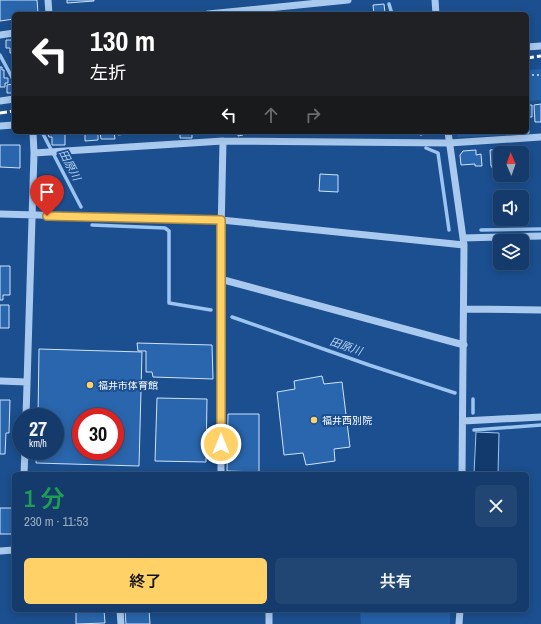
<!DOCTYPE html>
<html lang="ja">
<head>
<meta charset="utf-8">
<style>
  :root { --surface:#143b6b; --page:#214673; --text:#f1f3f6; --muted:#9dadc1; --line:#33557e; --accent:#ffd166 }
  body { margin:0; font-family:"Archivo Narrow","Noto Sans JP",sans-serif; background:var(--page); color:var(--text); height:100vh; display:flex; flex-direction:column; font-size:15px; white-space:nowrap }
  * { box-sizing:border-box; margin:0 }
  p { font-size:13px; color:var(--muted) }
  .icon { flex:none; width:22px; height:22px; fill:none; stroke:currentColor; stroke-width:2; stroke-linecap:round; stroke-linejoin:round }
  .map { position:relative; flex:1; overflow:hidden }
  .details { position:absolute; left:12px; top:472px; width:517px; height:140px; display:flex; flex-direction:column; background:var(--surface); border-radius:6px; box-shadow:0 2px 10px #0003,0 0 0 1px var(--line) }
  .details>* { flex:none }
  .hud { position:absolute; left:12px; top:12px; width:517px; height:122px; border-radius:6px; box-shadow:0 2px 10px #0003,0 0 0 1px var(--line); background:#202124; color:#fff; overflow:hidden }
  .needle { width:26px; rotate:358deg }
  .fabs { position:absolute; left:493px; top:146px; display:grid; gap:8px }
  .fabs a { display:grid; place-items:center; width:36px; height:36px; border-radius:6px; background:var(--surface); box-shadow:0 2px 10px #0003,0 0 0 1px var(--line); font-size:20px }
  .speed { position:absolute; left:12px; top:408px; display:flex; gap:8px; font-size:20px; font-weight:700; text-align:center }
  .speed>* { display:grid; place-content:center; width:52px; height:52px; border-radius:50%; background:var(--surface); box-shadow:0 2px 10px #0003,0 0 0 1px var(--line); line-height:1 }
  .speed small { font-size:10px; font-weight:400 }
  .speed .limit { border:6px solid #d22; background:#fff; color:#111 }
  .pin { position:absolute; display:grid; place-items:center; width:34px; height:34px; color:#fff; margin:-41px -17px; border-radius:50% 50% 50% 0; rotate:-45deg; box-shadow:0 0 4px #0007 }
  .pin .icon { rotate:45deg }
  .me { position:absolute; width:44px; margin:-22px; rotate:0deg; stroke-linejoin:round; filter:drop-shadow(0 0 3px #0008) }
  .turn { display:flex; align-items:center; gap:14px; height:84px; padding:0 12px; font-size:18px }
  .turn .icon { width:52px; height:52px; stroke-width:2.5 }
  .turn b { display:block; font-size:28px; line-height:34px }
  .lanes { display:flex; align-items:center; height:38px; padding:0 12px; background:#0003; justify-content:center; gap:20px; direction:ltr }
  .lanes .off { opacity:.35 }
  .round { display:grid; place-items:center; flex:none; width:42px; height:42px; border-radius:6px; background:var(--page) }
  .summary { display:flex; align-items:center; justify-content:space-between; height:68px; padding:0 12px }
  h1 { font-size:24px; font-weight:600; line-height:30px; color:#1e9e55 }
  .button { display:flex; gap:8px; margin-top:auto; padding:8px 12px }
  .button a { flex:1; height:46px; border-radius:6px; background:var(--accent); color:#111; font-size:16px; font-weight:600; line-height:46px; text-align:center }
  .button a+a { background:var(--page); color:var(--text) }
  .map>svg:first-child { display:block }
</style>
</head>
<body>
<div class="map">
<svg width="541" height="624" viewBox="0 0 541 624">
  <rect width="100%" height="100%" fill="#1b4f8f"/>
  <path fill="#2461a8" d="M541 69V100L527 101V70Z
    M457 132H512V135L457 137Z
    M360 610H450V624H361Z"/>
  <path fill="#123a6d" stroke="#9cc4f0" d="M476 432 499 433 498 474H474Z"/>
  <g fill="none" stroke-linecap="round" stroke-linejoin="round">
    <path stroke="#9cc4f0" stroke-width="3.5" d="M389 4 392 14
      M0 55 14 81
      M42 132 81 207
      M420 132 421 134
      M426 148 438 153 449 230
      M92 225 165 228 169 231V303L211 310
      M481 230 541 229
      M232 317 369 365 455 393
      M473 399V413
      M474 430 541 425"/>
  </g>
  <path fill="#2a66ad" stroke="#cfe3fa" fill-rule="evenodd" d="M0 0H37L38 13 14 14V19L0 21Z
    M67 0H94V1L67 3Z
    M384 4 385 13 387 14H374L373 5Z
    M6 40H14V53H10V48H6Z
    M0 67H2V70H4V78H8V83H5V87H0Z
    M13 84V93H7V85Z
    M541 104V122H535L534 105Z
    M527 105H532V117H527Z
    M527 123H528L529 133H513L527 132Z
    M47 132H65V145H52V137H49Z
    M85 132H98V140L85 141Z
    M100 132H114L115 139H101Z
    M118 132H126V134L118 135Z
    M180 132H192V138H180Z
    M228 132H243V135L238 136V134H228Z
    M0 145H20V168L0 167Z
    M508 148H519V153H508Z
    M503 149V153H500V166H498V168H492V166H491L490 150Z
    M476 150V155L481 154 482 166H475V164L461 165 460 155 463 151Z
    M320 174 338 175V192L319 191Z
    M0 266H10V295H3V300H0Z
    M0 305H9V328H0Z
    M137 343 212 345 213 379 153 377 152 372H146V351H138Z
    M39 349 142 352 139 466 36 463 37 451H55V417H38ZM81 417H115V451H81Z
    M322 376 324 384 342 382 350 447 334 449 335 461 306 465 303 453 284 455 277 392 295 389 294 381Z
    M157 398 207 399 206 462 155 461Z
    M0 400H10L9 433H6L5 454H0Z
    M228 414H259V472L227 471Z
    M0 508H14V530H12V534H0Z
    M76 610H104L105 623 76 624Z
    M125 610H149L150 624H126Z"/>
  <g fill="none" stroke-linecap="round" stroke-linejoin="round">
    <path stroke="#a9c9ee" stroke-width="2" stroke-dasharray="2 3" stroke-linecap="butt" d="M527 75H541"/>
    <path stroke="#a9c9ee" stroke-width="7" d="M48 0 49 14
      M435 0 436 14
      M208 14 348 0
      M0 35 14 33
      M527 47 541 46
      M0 101 14 99
      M0 126 14 125
      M448 132 464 245 462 474
      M34 153 223 141 449 143 541 137
      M0 214 221 220 464 245
      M463 238 541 236
      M220 279 464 345
      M464 309 541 310
      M0 381 27 382
      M26 417 34 153 33 132
      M463 421 541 417
      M24 474 25 451
      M221 474 220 279 223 141
      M0 551 14 550
      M120 610 121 624
      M269 610V624
      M459 624 460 610"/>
    <path stroke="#fff" stroke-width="3" stroke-dasharray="7 3" stroke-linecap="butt" d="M527 58 541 56
      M0 113 14 111"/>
  </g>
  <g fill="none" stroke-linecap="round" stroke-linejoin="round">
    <g stroke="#a68842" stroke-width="10">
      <path id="route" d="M47 216 221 220V444"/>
    </g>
    <use href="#route" stroke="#ffd166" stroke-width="7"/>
  </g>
  <g fill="#ffd166" stroke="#1b4f8f" stroke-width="1.5">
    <circle cx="90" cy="385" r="4"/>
    <circle cx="314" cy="420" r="4"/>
  </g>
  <g text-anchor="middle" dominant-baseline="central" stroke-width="4" stroke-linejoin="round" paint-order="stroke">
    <g font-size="10" fill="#fff" stroke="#1b4f8f" text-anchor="start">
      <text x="98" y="385">福井市体育館</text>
      <text x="322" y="420">福井西別院</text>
    </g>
    <g font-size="11" font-style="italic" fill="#b5d3f5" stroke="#1b4f8f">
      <text transform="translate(70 165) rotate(62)">田原川</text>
      <text transform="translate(346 346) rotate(19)">田原川</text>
    </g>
  </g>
</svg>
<div class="fabs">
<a><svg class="needle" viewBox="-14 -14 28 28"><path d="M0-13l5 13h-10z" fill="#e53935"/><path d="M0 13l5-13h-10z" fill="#9dadc1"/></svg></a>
<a><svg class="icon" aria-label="sound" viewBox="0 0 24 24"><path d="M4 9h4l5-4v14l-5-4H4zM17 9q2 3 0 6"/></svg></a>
<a><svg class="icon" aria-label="layers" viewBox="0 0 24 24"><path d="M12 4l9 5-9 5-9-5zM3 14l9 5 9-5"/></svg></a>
</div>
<div class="speed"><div>27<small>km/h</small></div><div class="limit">30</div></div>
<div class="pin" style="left:47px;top:216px;background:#d93025"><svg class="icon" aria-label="arrive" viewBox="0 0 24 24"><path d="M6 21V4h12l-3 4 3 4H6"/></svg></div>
<svg class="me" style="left:221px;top:444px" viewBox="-20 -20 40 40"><circle r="17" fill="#ffd166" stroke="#fff" stroke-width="3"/><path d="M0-11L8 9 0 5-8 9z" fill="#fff"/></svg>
<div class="hud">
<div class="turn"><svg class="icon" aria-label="left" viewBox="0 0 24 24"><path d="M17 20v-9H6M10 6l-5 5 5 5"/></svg><div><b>130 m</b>左折</div></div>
<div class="lanes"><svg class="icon" aria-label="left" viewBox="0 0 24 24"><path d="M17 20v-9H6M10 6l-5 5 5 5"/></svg><svg class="icon off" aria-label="ahead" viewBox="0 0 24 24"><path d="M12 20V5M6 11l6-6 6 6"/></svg><svg class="icon off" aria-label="right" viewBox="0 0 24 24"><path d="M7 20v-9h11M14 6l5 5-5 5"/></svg></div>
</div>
<section class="details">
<div class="summary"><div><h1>1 分</h1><p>230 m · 11:53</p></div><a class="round"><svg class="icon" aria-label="close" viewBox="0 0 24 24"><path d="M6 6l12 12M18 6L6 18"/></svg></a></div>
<div class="button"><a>終了</a><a>共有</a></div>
</section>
</div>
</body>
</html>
